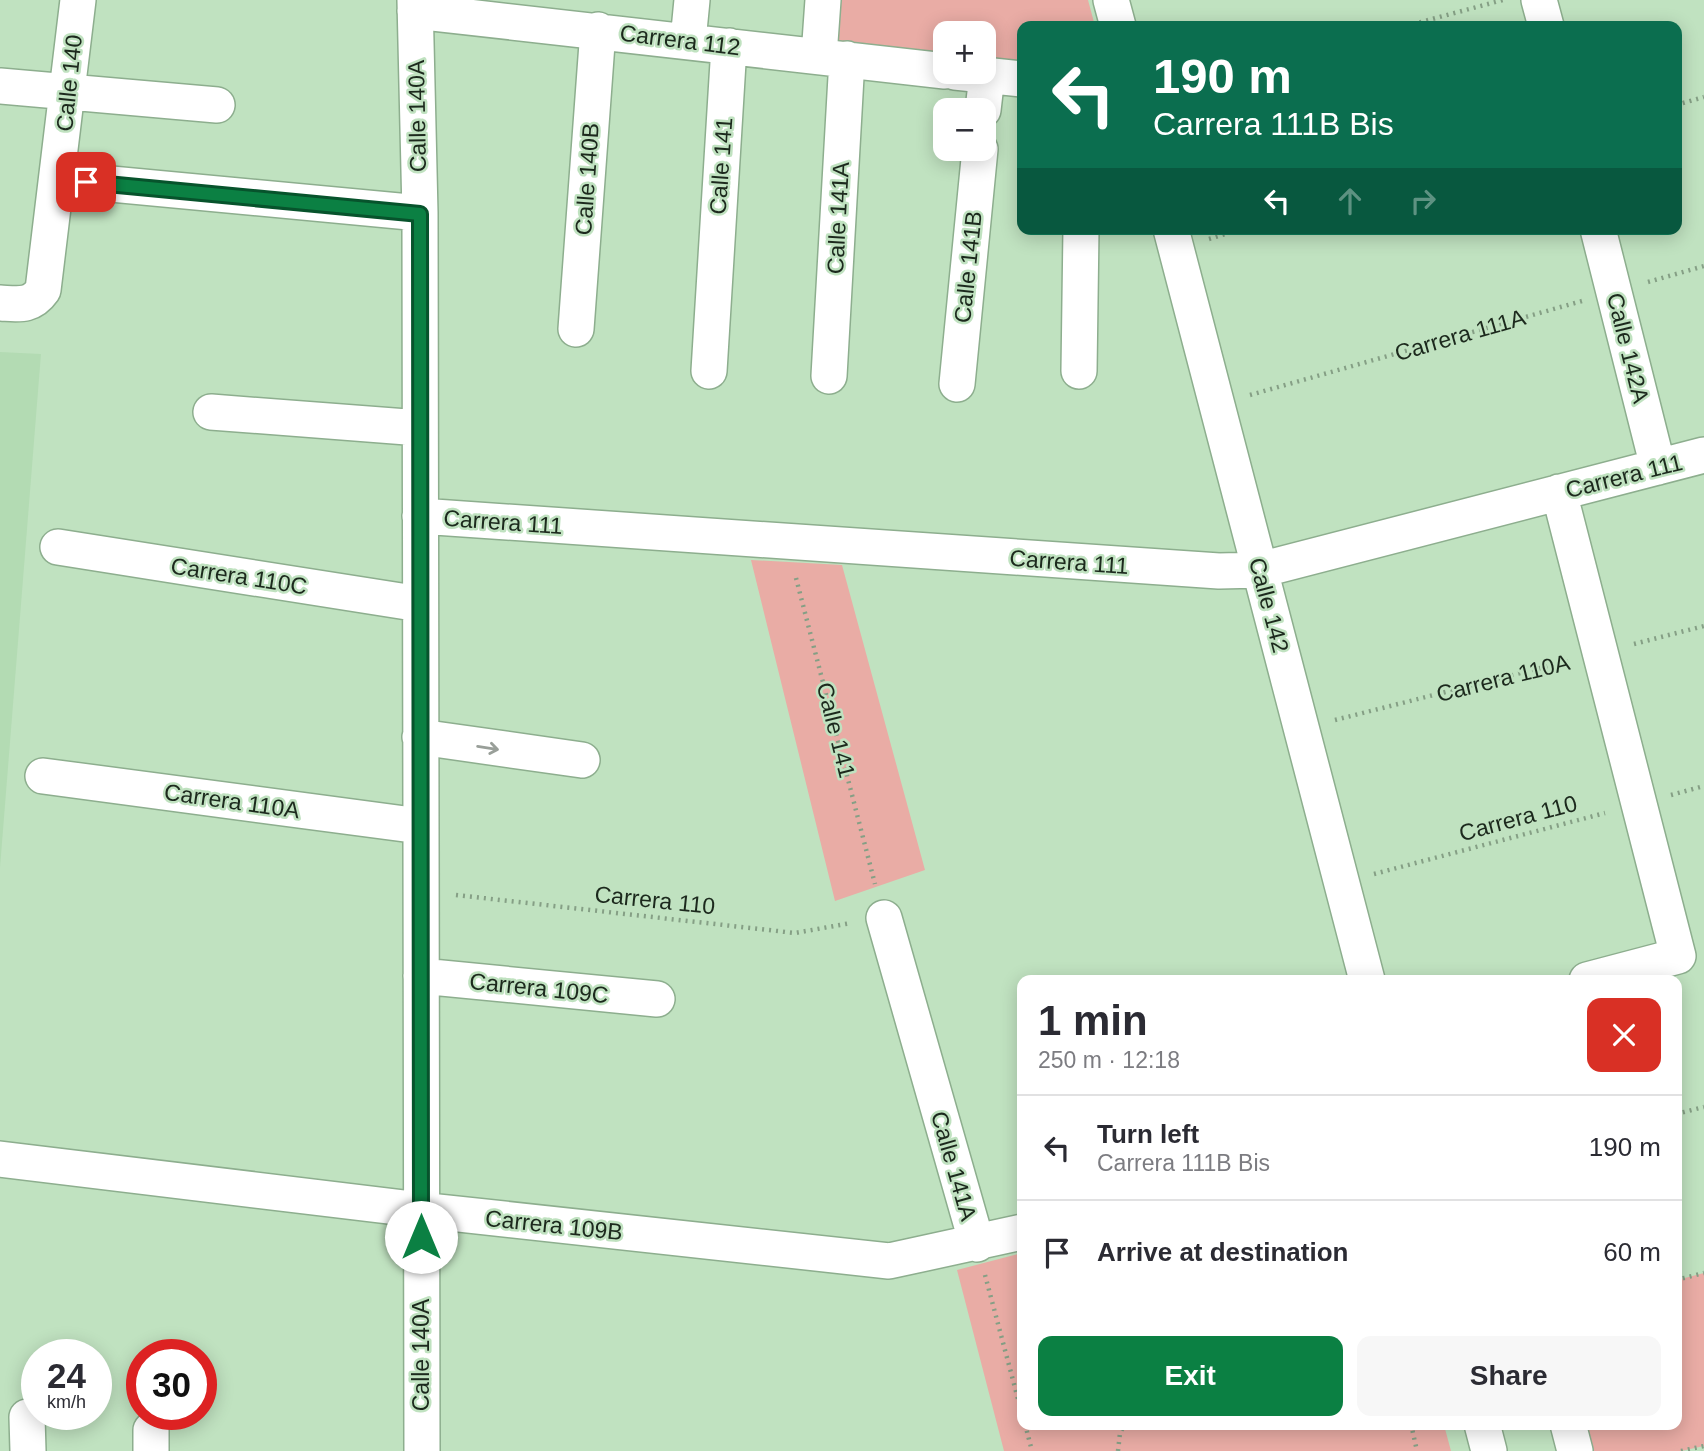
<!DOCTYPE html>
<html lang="en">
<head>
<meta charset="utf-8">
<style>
  :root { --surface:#fff; --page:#f7f7f7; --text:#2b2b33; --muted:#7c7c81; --line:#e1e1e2; --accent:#0b8043 }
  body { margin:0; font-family:Arial,sans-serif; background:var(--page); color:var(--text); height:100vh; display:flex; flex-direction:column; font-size:26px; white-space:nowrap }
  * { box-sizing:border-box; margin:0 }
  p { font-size:23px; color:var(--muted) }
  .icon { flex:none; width:38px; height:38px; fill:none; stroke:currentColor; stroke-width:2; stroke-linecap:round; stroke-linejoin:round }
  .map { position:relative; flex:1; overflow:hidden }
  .panel { position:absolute; left:1017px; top:975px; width:665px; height:455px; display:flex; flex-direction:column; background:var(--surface); border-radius:14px; box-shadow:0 4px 18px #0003 }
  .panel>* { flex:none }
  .banner { position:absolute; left:1017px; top:21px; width:665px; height:214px; border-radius:14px; box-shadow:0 4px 18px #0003; background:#0b6e4f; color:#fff; overflow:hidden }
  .fabs { position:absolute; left:933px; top:21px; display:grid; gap:14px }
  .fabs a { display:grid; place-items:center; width:63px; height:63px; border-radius:14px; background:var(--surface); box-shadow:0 4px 18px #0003; font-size:35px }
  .speed { position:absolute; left:21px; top:1339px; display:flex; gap:14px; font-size:35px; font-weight:700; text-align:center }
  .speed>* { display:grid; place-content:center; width:91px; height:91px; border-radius:50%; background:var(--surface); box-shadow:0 4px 18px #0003; line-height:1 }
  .speed small { font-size:18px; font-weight:400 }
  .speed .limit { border:10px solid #d22; background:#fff; color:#111 }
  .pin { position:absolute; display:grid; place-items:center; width:60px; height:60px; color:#fff; margin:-30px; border-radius:14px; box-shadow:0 4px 10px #0006 }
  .me { position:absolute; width:77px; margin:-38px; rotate:0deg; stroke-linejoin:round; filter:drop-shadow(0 0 5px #0008) }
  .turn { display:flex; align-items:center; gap:24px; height:147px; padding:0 21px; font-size:32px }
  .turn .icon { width:91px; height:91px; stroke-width:2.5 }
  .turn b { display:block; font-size:49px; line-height:60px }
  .lanes { display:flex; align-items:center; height:66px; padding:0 21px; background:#0003; justify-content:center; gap:35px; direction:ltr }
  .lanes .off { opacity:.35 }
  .round { display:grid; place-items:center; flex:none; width:74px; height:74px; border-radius:14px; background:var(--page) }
  .head { display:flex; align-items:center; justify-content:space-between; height:119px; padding:0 21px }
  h1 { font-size:42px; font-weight:700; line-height:52px }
  .cta { display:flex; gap:14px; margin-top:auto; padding:14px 21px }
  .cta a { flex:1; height:80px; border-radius:14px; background:var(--accent); color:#fff; font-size:28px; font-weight:700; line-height:80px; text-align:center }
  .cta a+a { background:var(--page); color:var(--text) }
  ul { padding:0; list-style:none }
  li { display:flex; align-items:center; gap:21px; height:105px; padding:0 21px; border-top:2px solid var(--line) }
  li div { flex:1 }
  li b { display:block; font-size:26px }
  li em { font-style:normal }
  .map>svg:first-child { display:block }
</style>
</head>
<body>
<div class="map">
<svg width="1704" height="1451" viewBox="0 0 1704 1451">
  <rect width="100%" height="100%" fill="#c0e2c0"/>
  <path fill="#b3dbb3" d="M0 352 41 354 0 868Z"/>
  <path fill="#e9aca5" d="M838 0H1088L1095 26H1022V74L984 70V33H945V66L835 55Z
    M751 560 842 565 925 870 835 901Z
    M1022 1253V1424L1444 1425 1451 1451H1004L957 1270Z
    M1704 1273V1446L1681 1451H1575L1568 1425 1676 1424 1677 1280Z"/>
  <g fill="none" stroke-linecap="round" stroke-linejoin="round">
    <g stroke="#8dae8e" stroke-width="38">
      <path id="minor" d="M415 0 420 213 422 1451
        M1111 0 1118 26
        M1539 0 1546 26
        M415 11 945 71
        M688 41 692 0
        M819 56 823 0
        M955 72 1022 79
        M0 86 217 105
        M983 110 987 75
        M58 179 420 213
        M1171 229 1367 980
        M1598 229 1658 467
        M0 303C19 304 31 307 43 290L78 0
        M576 329 598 30
        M709 371 729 46
        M1079 371 1081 229
        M829 376 847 59
        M957 384 980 149
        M211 412 420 428
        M1559 492 1678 956 1587 980
        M420 516 1219 571 1260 570 1704 455
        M58 547 420 604
        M420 737 582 760
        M43 776 420 826
        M884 918 977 1244
        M421 976 657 999
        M0 1159 421 1210 889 1261 1022 1232
        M27 1417 28 1451
        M1482 1424 1489 1451
        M1568 1424 1575 1451
        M151 1451V1430"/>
    </g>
    <path stroke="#859f85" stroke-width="4.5" stroke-dasharray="2 5" stroke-linecap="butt" d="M1406 26 1503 0
      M1676 105 1704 97
      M1209 239 1242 229
      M1648 282 1704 266
      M1250 395 1582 301
      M796 578 875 884
      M1634 644 1704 626
      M1335 720 1568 661
      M1671 795 1704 786
      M1374 874 1605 813
      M456 895 795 933 851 923
      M1676 1114 1704 1107
      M985 1275 1022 1414
      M1676 1280 1704 1273
      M1025 1424 1032 1451
      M1411 1424 1417 1451
      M1118 1451 1120 1433 1125 1424
      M1681 1451 1704 1446"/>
    <use href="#minor" stroke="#fff" stroke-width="35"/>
  </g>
  <defs><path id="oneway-shaft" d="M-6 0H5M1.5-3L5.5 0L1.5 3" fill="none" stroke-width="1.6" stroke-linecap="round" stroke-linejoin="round" transform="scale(1.75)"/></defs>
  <use stroke="#999f99" href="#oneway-shaft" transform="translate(488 748) rotate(9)"/>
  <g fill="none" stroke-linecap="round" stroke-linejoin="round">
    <g stroke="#07532c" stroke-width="18">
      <path id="route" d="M86 182 420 214 421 1237"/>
    </g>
    <use href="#route" stroke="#0b8043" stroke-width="12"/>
  </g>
  <g text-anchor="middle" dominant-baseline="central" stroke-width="5" stroke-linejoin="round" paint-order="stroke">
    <g font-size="23" fill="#1c291d" stroke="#c0e2c0">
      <text transform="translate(680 40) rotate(7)">Carrera 112</text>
      <text transform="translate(69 83) rotate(-84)">Calle 140</text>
      <text transform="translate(417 116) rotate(-91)">Calle 140A</text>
      <text transform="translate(721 166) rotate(-86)">Calle 141</text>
      <text transform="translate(587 179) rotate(-86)">Calle 140B</text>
      <text transform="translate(838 218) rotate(-87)">Calle 141A</text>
      <text transform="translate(968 267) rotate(-84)">Calle 141B</text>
      <text transform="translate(1460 335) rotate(-16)">Carrera 111A</text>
      <text transform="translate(1628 348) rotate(76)">Calle 142A</text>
      <text transform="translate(1624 476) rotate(-14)">Carrera 111</text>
      <text transform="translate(503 522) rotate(4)">Carrera 111</text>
      <text transform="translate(1069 562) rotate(4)">Carrera 111</text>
      <text transform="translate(239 576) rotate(9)">Carrera 110C</text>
      <text transform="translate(1269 605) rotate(75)">Calle 142</text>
      <text transform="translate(1503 678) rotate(-14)">Carrera 110A</text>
      <text transform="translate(836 730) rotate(76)">Calle 141</text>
      <text transform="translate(232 801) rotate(8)">Carrera 110A</text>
      <text transform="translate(1518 818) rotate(-15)">Carrera 110</text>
      <text transform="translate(655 900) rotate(6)">Carrera 110</text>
      <text transform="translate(539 988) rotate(6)">Carrera 109C</text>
      <text transform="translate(954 1166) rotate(74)">Calle 141A</text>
      <text transform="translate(554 1225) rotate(6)">Carrera 109B</text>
      <text transform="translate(421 1355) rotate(-90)">Calle 140A</text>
    </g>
  </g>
</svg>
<div class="fabs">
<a>+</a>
<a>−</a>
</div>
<div class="speed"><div>24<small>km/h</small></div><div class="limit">30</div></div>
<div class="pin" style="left:86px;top:182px;background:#d93025"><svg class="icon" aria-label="arrive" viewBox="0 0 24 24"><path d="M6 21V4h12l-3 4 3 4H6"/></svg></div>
<svg class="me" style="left:421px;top:1237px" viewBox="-20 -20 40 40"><circle r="19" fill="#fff"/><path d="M0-13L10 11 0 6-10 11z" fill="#0b8043"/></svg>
<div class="banner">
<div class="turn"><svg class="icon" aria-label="left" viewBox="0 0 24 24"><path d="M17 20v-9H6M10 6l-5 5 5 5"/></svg><div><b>190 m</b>Carrera 111B Bis</div></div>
<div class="lanes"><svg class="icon" aria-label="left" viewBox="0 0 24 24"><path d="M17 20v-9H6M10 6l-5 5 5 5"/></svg><svg class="icon off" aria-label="ahead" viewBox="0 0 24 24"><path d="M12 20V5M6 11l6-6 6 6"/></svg><svg class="icon off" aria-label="right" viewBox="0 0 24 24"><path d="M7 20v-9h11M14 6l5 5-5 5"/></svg></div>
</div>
<section class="panel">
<div class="head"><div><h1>1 min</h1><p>250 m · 12:18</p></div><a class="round" style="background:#d93025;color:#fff"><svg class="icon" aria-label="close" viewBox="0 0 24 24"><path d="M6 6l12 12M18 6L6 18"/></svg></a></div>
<ul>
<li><svg class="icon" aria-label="left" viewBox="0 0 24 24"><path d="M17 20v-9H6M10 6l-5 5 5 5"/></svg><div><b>Turn left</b><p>Carrera 111B Bis</p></div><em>190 m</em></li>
<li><svg class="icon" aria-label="arrive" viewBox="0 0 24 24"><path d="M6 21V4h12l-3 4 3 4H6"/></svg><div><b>Arrive at destination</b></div><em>60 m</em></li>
</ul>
<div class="cta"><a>Exit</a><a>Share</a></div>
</section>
</div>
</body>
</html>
